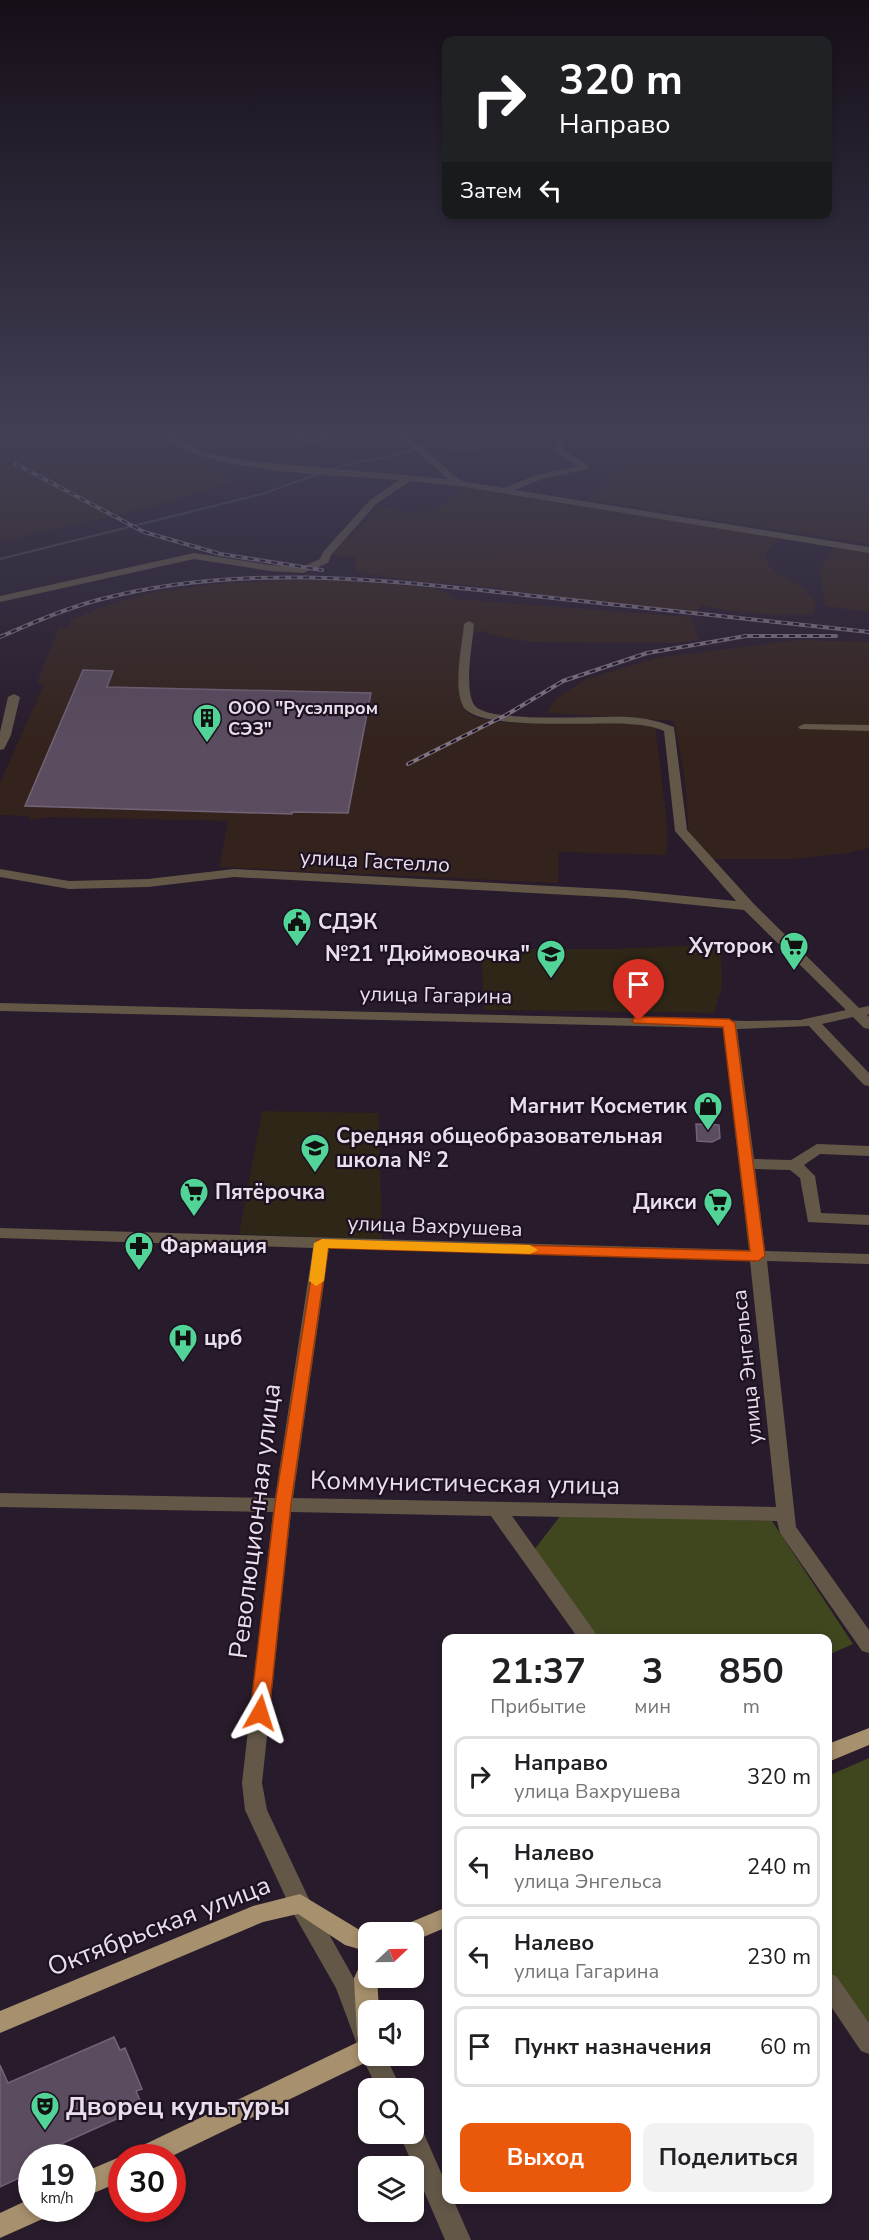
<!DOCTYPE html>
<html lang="ru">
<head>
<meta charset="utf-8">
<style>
  :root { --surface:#fff; --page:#f2f2f2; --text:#202124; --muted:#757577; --line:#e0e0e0; --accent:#ea580c }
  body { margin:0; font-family:"Nunito Sans",sans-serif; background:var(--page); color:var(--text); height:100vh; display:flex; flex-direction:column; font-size:22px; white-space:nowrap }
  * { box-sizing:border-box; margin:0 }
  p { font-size:20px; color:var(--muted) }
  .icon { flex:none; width:33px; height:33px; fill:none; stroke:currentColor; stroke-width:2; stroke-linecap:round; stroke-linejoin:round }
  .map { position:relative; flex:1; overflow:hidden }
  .side { position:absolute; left:442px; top:1634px; width:390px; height:570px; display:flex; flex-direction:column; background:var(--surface); border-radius:12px; box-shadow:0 3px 9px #0003 }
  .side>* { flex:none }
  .guide { position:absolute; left:442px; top:36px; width:390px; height:183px; border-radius:12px; box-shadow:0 3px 9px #0003; background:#202124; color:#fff; overflow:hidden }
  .needle { width:39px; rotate:68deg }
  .fabs { position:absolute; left:358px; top:1922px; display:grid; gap:12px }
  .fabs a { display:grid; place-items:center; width:66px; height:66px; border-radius:12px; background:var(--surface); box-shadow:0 3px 9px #0003; font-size:30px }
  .speed { position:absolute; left:18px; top:2144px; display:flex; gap:12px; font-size:30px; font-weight:700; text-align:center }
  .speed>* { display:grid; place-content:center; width:78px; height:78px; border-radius:50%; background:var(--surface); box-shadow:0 3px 9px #0003; line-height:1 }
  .speed small { font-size:15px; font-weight:400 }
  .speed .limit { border:9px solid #d22; background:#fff; color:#111 }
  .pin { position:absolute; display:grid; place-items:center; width:51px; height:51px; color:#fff; margin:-62px -26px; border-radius:50% 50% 50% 0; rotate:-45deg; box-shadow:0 0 6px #0007 }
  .pin .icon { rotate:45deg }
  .me { position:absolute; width:66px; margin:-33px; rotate:6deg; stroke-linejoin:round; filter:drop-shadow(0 0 4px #0008) }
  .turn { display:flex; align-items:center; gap:21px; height:126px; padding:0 18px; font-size:27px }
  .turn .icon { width:78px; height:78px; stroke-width:2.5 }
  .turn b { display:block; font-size:42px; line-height:51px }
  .then { display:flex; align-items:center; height:57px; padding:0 18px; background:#0003; gap:12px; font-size:22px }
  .eta { display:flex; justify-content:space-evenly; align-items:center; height:102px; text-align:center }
  .eta b { font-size:36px; font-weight:700; line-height:42px }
  .button { display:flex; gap:12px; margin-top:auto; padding:12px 18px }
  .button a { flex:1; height:69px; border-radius:12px; background:var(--accent); color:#fff; font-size:24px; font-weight:700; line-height:69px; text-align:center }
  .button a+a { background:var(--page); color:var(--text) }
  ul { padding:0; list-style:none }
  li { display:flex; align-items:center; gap:18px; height:81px; margin:0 12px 9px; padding:0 6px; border:3px solid var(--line); border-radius:12px }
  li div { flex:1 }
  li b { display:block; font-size:22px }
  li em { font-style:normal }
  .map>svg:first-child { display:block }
</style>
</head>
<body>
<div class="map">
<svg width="869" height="2240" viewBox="0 0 869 2240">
  <rect width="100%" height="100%" fill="#281b2b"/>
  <path fill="#34231c" d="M0 432H134L236 481 158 505 0 542Z
    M757 432 824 441 815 451 869 456V544L587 500 622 465Z
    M468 486 779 538 764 555 769 565 778 574 802 586 816 602 813 614 775 615 745 612 744 614 701 605 697 613 501 591V588L415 581 355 572 356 558 334 555 338 547 380 507 412 513 436 509Z
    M835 547 869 552V612L825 606 820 569Z
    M294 580H343L434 588 446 592 453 599 691 617 699 640 675 643 530 642 502 637 482 631 464 637V702L468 713 474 717 497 722 655 724 667 824V855L559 852 558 883 219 867 228 821 49 817 31 820 28 816 0 815V783L44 684 37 683 59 627H69L71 620 106 606 159 591 230 583Z
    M798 640 869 642V848L848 853 792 859H712L689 833 684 774 674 721 547 713 554 700 586 679 656 658Z"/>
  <path fill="#2e2616" d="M731 944 721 956 722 987 714 1013 484 1010 481 949H612Z
    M262 1111 379 1113 382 1240 239 1234Z"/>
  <path fill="#40471f" d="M561 1515 772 1521 853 1644 828 1655V1638H596L534 1550Z
    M869 1758V2030L828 1971V1776Z"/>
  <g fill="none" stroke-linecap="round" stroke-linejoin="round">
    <path stroke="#464b52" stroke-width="2" d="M433 444 454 451 543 442
      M330 470 348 464 389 457 433 444 434 432
      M0 559 262 494 321 473"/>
  </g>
  <path fill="#5b4c5f" stroke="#726377" stroke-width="1.5" d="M83 670 113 671 107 687 371 693 348 813 292 812V814L25 806Z
    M696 1124 719 1125 720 1138 712 1142 697 1141Z
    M114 2037 120 2050 125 2048 142 2089 136 2091 143 2107 32 2157V2172L0 2187V2065L8 2083Z"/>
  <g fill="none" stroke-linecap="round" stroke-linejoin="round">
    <path fill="#635848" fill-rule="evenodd" d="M154 432H165L204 452 248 461 448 479 394 432H404L461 481 504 488 536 475 577 466 555 451 557 436 563 432H573L564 439V450L588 465V469L542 479 515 490 869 547V553L458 486 410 481 376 504 331 555 328 563 303 573 270 571 194 559 0 602V596L194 553 270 565 302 567 320 559 323 552 370 500 399 480C331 474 207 475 154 432Z
      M282 432H294L312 440 338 432H352L311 446Z
      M469 621 474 624C473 642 463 691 475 706 491 724 601 715 629 717 645 718 659 721 674 727L687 830 753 903 859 1008 869 1006V1014L867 1015 869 1017V1029L864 1028 853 1017 822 1024 869 1073V1086L864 1085 809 1026 737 1029 754 1159 791 1160 817 1144 869 1146V1156L820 1154 804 1165 815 1176 821 1213 869 1215V1225L808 1222 800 1178 790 1170 755 1169 765 1251 869 1254V1264L767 1261 796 1527 869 1630V1653L862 1651 780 1533 777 1521 512 1516 599 1638H578L491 1516 291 1512 262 1783 267 1810 308 1897 357 1984 369 2014V2055H385L401 2088H377L361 2055 336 1988 292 1911 245 1810 242 1783 273 1512 0 1507V1493L275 1498 313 1248 0 1238V1228L749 1250 723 1028 0 1011V1003L748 1021 800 1020 846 1010 744 910 625 898 234 877 148 887 69 889 0 877V869L69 881 148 879 234 869 625 890 736 901 675 831 664 731C653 726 641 725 629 724 599 721 477 732 463 706 453 686 462 646 464 624ZM329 1248 750 1261 776 1507 293 1498Z
      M14 694 20 697 11 735 4 749 0 750V732L8 697Z
      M804 724 869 725V731L800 729 798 727Z
      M828 1973 836 1976 869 2023V2054L861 2051 828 2002Z
      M414 2123 420 2125 447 2186V2199H453L471 2240H445L399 2133H414Z"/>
    <path fill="#a7906d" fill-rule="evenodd" d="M869 1728V1745L828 1762V1744Z
      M300 1894 358 1929 369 1932V1952L345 1945 298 1914 263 1922 0 2033V2011L253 1906Z
      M447 1907V1927L414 1941V1932H401L404 1925Z
      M369 1960V1977H377L379 2010H369V2055H378L377 2057 170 2157H132L135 2149 360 2041 357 2035 354 1978 361 1963Z
      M122 2156 124 2157H122V2181L82 2198V2173Z
      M32 2198V2208H50L47 2217 0 2238V2213Z"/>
    <g stroke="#807483" stroke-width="4">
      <path id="rail" d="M16 464 144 532 220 554 322 570
        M0 637C32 623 64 609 98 600 244 561 396 581 544 597 652 609 761 620 869 632
        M408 764 506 715 563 681 647 653 746 636H836"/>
    </g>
    <use href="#rail" stroke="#1e1121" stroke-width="2" stroke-dasharray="6" stroke-linecap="butt"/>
  </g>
  <linearGradient id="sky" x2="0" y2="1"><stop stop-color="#160f18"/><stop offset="0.58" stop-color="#423f55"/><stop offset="1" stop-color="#423f55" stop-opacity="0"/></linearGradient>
  <rect width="869" height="746" fill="url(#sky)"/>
  <path fill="#ea580c" stroke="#983908" stroke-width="1.5" d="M639 1017 729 1019 735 1023 765 1256 758 1261 328 1248 291 1504 269 1713 266 1718 260 1721 253 1718 250 1713 275 1504 317 1240 750 1251 723 1027 634 1023 632 1021 634 1018Z"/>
  <path fill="#f59e0b" d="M322 1239 530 1245 538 1250 530 1254 328 1248 324 1281 316 1286 309 1281 314 1243Z"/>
  <defs>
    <g id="building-pin" transform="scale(1.5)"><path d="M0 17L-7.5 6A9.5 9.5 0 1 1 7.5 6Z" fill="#52d397" stroke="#1e1121"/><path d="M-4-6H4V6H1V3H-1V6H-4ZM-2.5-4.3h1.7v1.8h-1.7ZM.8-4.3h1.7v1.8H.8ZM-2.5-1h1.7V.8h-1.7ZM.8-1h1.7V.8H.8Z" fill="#111"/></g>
    <g id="civic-pin" transform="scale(1.5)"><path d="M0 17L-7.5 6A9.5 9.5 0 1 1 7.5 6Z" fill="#52d397" stroke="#1e1121"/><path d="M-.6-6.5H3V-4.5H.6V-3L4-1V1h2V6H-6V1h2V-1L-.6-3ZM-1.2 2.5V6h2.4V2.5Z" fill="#111"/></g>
    <g id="supermarket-pin" transform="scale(1.5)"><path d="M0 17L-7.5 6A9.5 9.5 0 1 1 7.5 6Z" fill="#52d397" stroke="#1e1121"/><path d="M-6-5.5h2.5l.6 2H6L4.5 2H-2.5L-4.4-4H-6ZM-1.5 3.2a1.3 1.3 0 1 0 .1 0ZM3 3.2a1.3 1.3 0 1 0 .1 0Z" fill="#111"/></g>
    <g id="school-pin" transform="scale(1.5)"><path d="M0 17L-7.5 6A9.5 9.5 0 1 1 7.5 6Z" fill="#52d397" stroke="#1e1121"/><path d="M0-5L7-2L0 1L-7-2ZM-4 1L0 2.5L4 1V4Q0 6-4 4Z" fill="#111"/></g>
    <g id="shop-pin" transform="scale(1.5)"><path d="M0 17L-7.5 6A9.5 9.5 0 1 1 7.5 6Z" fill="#52d397" stroke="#1e1121"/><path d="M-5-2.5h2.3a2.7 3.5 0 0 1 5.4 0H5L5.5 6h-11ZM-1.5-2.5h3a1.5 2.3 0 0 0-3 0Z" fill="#111"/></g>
    <g id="pharmacy-pin" transform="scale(1.5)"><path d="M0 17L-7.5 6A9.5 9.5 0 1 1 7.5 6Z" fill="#52d397" stroke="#1e1121"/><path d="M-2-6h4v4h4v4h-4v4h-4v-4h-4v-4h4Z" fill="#111"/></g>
    <g id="hospital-pin" transform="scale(1.5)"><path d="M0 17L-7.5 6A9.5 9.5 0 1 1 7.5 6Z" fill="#52d397" stroke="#1e1121"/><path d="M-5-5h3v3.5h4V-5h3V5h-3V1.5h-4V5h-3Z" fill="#111"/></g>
    <g id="theatre-pin" transform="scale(1.5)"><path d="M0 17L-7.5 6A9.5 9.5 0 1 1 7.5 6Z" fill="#52d397" stroke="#1e1121"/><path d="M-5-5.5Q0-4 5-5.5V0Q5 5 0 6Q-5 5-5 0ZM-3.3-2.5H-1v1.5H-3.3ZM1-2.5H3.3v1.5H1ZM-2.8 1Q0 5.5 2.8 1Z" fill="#111"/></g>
  </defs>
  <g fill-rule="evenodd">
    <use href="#building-pin" x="207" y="718"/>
    <use href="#civic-pin" x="297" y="922"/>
    <use href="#supermarket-pin" x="794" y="946"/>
    <use href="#school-pin" x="551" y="954"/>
    <use href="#shop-pin" x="708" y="1106"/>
    <use href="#school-pin" x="315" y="1148"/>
    <use href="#supermarket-pin" x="194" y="1192"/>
    <use href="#supermarket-pin" x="718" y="1202"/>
    <use href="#pharmacy-pin" x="139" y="1246"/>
    <use href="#hospital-pin" x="183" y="1338"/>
    <use href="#theatre-pin" x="45" y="2106"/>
  </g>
  <g text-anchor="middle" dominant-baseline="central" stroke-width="4.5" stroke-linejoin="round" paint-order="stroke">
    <g font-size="18" font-weight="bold" fill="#e8dfeb" stroke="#1e1121" text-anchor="start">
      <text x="228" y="708">ООО "Русэлпром<tspan x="228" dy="21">СЭЗ"</tspan></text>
    </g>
    <g font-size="21" fill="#e8dfeb" stroke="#1e1121">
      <text transform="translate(375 861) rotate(3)">улица Гастелло</text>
      <text transform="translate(436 995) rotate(1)">улица Гагарина</text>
      <text transform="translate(435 1226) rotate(2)">улица Вахрушева</text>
      <text transform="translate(747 1367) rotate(-96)">улица Энгельса</text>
    </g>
    <g font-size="21" font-weight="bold" fill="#e8dfeb" stroke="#1e1121" text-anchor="start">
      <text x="318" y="922">СДЭК</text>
      <text x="773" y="946" text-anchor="end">Хуторок</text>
      <text x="530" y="954" text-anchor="end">№21 "Дюймовочка"</text>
      <text x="687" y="1106" text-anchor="end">Магнит Косметик</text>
      <text x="336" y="1136">Средняя общеобразовательная<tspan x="336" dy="24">школа № 2</tspan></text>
      <text x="215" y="1192">Пятёрочка</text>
      <text x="697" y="1202" text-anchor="end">Дикси</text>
      <text x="160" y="1246">Фармация</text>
      <text x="204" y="1338">црб</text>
    </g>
    <g font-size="26" fill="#e8dfeb" stroke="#1e1121">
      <text transform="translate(465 1483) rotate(1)">Коммунистическая улица</text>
      <text transform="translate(255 1521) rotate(-83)">Революционная улица</text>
      <text transform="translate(159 1926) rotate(-21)">Октябрьская улица</text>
    </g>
    <g font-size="26" font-weight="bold" fill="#e8dfeb" stroke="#1e1121" text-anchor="start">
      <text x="66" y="2106">Дворец культуры</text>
    </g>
  </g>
</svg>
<div class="fabs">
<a><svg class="needle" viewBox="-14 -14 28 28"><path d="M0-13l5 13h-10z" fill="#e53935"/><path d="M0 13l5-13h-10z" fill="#757577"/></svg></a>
<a><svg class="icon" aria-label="sound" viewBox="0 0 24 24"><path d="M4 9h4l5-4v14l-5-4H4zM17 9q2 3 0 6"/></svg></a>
<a><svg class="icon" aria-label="search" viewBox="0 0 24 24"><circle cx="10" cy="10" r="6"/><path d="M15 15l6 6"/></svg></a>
<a><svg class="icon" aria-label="layers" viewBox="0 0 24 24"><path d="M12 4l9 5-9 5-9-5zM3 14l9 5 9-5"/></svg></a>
</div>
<div class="speed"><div>19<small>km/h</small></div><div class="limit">30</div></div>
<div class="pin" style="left:639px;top:1021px;background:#d93025"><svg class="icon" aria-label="arrive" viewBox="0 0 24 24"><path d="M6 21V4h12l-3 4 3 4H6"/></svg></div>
<svg class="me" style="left:260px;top:1713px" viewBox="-20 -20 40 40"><path d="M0-17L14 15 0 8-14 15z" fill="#ea580c" stroke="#fff" stroke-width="4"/></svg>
<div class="guide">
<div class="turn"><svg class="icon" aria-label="right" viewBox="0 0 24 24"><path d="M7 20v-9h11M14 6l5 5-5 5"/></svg><div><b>320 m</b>Направо</div></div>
<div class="then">Затем<svg class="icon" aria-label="left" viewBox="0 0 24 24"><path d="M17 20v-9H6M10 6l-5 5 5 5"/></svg></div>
</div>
<section class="side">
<div class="eta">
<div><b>21:37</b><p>Прибытие</p></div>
<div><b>3</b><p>мин</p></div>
<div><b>850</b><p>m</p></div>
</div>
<ul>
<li><svg class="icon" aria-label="right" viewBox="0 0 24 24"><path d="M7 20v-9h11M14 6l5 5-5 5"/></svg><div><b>Направо</b><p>улица Вахрушева</p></div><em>320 m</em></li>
<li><svg class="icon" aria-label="left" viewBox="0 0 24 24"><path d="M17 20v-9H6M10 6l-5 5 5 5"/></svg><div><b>Налево</b><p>улица Энгельса</p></div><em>240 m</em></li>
<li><svg class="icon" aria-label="left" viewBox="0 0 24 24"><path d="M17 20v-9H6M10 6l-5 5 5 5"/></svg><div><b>Налево</b><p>улица Гагарина</p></div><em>230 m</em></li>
<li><svg class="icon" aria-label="arrive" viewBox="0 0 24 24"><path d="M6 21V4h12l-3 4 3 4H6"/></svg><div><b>Пункт назначения</b></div><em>60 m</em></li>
</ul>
<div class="button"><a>Выход</a><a>Поделиться</a></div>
</section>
</div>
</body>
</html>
